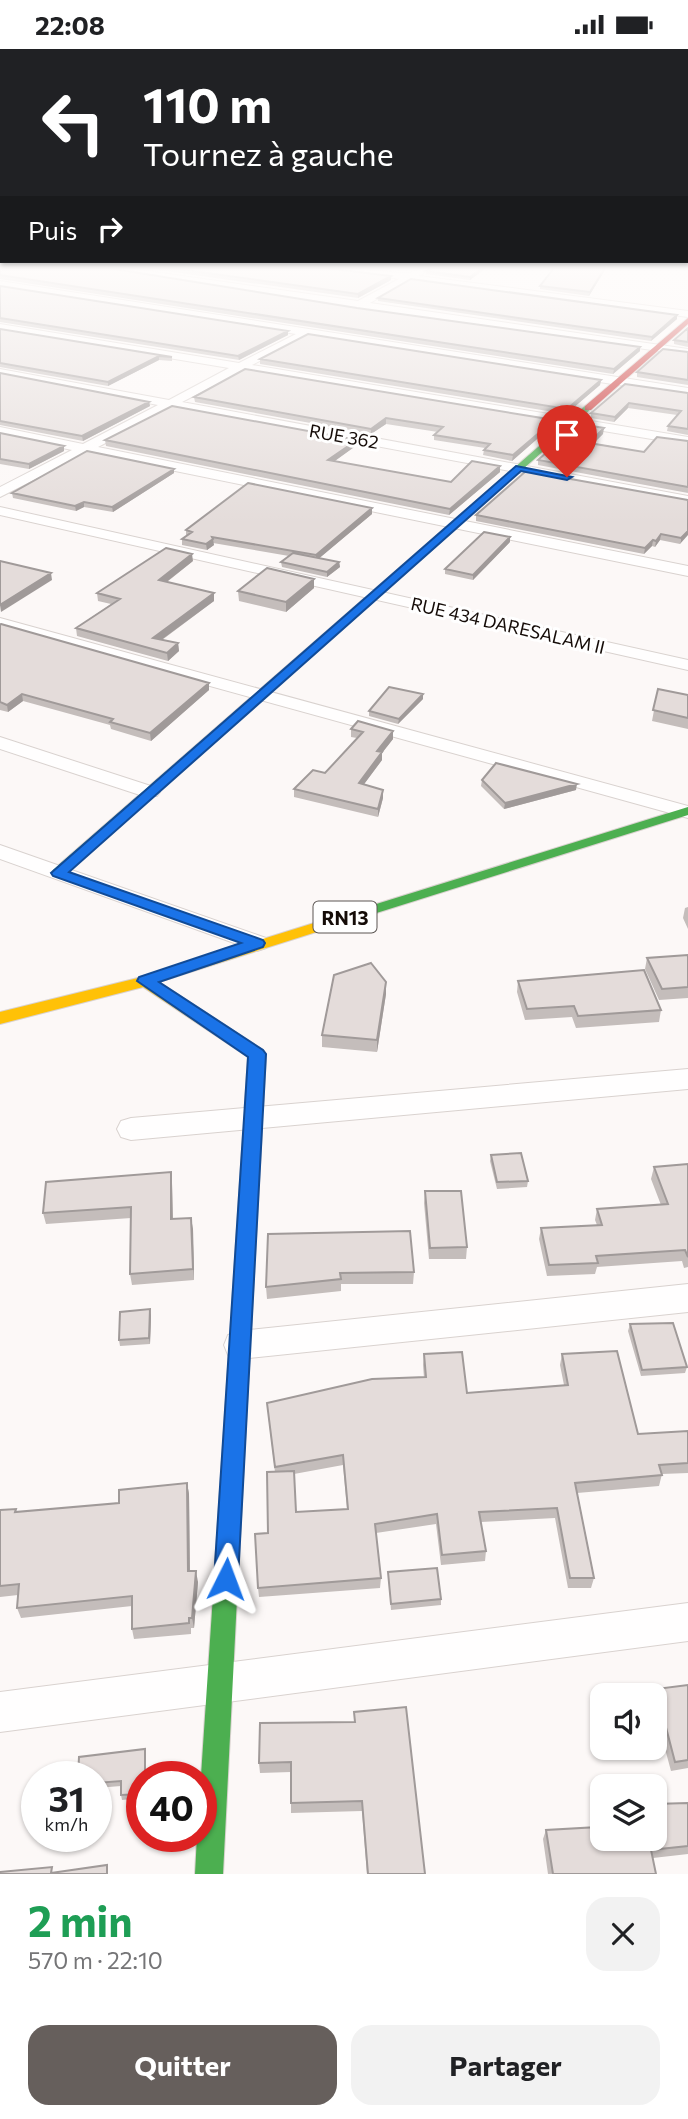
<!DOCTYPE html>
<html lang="fr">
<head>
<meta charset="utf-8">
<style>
  :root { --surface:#fff; --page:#f2f2f2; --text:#202124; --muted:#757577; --accent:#665f5c }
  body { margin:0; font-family:Commissioner,sans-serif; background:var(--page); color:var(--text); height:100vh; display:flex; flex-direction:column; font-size:26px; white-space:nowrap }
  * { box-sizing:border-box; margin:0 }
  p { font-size:23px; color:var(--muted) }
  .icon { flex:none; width:38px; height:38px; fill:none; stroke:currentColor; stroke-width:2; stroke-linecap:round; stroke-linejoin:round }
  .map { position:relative; height:1825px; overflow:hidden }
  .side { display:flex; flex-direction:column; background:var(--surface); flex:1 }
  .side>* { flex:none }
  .banner { position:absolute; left:0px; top:0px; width:690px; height:214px; box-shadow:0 2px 5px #0004; background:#202124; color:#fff; overflow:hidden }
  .buttons { position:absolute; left:590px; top:1634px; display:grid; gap:14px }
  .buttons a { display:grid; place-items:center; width:77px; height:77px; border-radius:14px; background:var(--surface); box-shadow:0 2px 5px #0004; font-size:35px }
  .speed { position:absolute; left:21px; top:1712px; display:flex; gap:14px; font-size:35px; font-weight:700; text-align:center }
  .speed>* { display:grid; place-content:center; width:91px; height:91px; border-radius:50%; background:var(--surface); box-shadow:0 2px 5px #0004; line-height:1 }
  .speed small { font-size:18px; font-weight:400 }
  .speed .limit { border:10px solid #d22; background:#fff; color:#111 }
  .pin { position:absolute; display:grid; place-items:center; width:60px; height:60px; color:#fff; margin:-72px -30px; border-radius:50% 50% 50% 0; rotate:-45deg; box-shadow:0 0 7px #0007 }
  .pin .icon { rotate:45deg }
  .me { position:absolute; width:77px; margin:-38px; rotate:3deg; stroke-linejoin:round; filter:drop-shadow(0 0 5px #0008) }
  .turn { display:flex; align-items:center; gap:24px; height:147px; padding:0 28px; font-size:32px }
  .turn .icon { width:91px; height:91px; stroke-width:2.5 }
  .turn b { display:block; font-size:49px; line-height:60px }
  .then { display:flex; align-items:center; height:66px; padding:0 28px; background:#0003; gap:14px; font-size:26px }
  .round { display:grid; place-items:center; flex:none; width:74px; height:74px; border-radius:21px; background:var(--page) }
  .head { display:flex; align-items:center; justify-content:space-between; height:119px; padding:0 28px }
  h1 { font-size:42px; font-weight:700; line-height:52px; color:#1e9e55 }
  .cta { display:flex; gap:14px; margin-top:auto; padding:14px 28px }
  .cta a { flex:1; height:80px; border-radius:21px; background:var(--accent); color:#fff; font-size:28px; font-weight:700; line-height:80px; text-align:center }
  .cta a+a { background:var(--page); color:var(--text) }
  .status { display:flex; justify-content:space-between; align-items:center; height:49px; padding:0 35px; background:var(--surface); direction:ltr }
  .status svg { height:19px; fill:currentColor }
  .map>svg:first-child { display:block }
</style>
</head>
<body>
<div class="status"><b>22:08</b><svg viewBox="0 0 49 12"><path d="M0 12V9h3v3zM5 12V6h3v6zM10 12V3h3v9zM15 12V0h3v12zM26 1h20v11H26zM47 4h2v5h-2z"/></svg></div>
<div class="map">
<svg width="688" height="1825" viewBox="0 0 688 1825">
  <rect width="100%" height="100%" fill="#fcf8f7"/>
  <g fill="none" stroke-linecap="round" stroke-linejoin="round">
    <g stroke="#d9d2cf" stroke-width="2">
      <path id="street" d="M101 219H126L358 252 399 230 335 219C358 219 380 223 403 224 412 225 420 219 430 219L419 227 688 262V268L410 231 370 254 688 300V306L357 260Z
        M0 232 688 339V347L308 287 252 316 688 388V396L242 322 182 353 688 447V455L172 359 98 398 688 517V527L87 404 0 448V438L72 401 0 386V378L83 395 158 356 0 326V320L169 351 229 319 0 281V275L239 314 296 285 0 238Z
        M0 458 688 611V621L0 466Z
        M0 569 688 757V769L0 579Z
        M0 688 157 739 160 743 157 747H143L0 700Z
        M0 796 266 889 269 894 266 899 257 902 248 899 0 810Z
        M688 1020V1040L131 1091 121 1088 117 1080 121 1072 131 1069Z
        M688 1235V1263L240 1310 228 1306 224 1296 228 1286 240 1282Z
        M688 1554V1592L0 1683V1643Z"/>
    </g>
    <g stroke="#d9d2cf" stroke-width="2">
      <path id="fast" d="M585 357 592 359 63 827H53L51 824 53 821Z
        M688 758V766L351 872 346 874 338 869 341 866Z
        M233 1400 241 1403 244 1411 223 1825H195L197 1787H201V1727L222 1411 225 1403Z"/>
    </g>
    <g stroke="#d9d2cf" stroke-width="2">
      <path id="slow" d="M346 864 354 869 351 872 159 933 263 1001 266 1005 244 1411 241 1419 233 1422 225 1419 222 1411 248 1008 143 938 0 975V963L142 928Z"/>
    </g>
    <g stroke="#d9d2cf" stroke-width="2">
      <path id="jam" d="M688 269V275L591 361H585V357Z"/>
    </g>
    <use href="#street" fill="#fffefe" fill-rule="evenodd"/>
    <use href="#fast" fill="#4caf50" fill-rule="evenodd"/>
    <use href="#slow" fill="#ffc107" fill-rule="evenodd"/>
    <use href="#jam" fill="#c62828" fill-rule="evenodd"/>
  </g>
  <path fill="#c4bdbb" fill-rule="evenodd" d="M0 219 357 259 640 298V302L613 325 0 230Z
    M145 219H326L391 227V231L358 249Z
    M486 219 470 231 426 225V222Z
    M606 219 589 247 540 240V237Z
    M0 237 288 286 239 311 0 273Z
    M378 249 677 266V270L651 292 378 252Z
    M688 279V298L674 295V291Z
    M0 280 172 308V312L159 311 108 337 0 318Z
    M688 303V336L637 328V323Z
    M260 310 601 331 600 336 566 365 260 315Z
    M0 324 149 353 150 357 83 392 0 376Z
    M625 335 688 344V386L667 382 668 377 677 366 628 359 614 373 591 369V364Z
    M194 348 553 376 512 412 483 406 484 401 485 399 434 391V386L438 383 386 375 371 385 195 353Z
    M0 384 64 402 29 420 0 415Z
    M603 385 593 394 644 403 688 392V444L538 416V411Z
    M105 391 357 396 334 412 451 433 500 417V423L449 466 106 397Z
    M174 420V424L113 463 84 458 76 462 13 449 12 444Z
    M688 451 680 495 660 491 655 498 652 497 644 505 476 472V466Z
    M372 459V465L319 509 339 513 340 518 327 528 282 518 281 513 289 507 213 494 214 496 207 501 182 496V490L186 487V481Z
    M510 493 473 531 445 525V520Z
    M193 512 167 533 214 544V552L162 591 178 594 179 602 168 612 77 587 76 579 111 555 98 552 97 544Z
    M314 530V539L286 563 239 552 238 542Z
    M0 576 209 641 151 692 111 680 110 676 23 652 8 663 0 661Z
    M658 640 688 646V680L652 672Z
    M423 650 398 675 369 667V662Z
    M351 680 393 690 382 704V711L364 735 383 749 378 768 294 748V740L325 724 357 689 351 688Z
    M482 731 576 741 504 760 481 737Z
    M688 858V880L683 869 685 859Z
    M688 906V949L659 951 645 920 647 909Z
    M518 932 661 961 659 973 576 979 572 968 525 971 517 943Z
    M386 933V945L377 1003 322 998V986Z
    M491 1106 528 1132 527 1138 497 1140 490 1112Z
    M688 1115V1218L684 1219 682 1212 597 1218 595 1225 547 1227 539 1190 541 1179 597 1176 595 1171 597 1160 661 1156 651 1130 654 1118Z
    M172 1134 173 1170 193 1180 194 1231 132 1236 130 1225 131 1169 46 1175 43 1164Z
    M425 1142 467 1198 466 1210H429L424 1154Z
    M268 1185 414 1223 413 1235H341V1242L267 1250 266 1238Z
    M151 1266 150 1295 120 1297 119 1291Z
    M630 1275 687 1318 685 1324 641 1327 628 1282Z
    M424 1305 467 1344 564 1336 560 1316 562 1305 638 1385 688 1382V1424L662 1425 659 1437 577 1444 594 1529 591 1539H568L555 1469 481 1473 486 1502 485 1512 441 1516 436 1475 376 1484 381 1529 380 1539 259 1548 258 1539 268 1484 275 1423 268 1365 424 1329 423 1316ZM343 1416 347 1460 296 1463 294 1425Z
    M187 1434 189 1445 190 1522 198 1533 194 1579H191V1585L134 1590 132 1580V1557L21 1569 17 1559 18 1546 0 1548V1461L17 1463 119 1454Z
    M388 1523 441 1550V1556L391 1561Z
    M688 1636V1719L671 1722 654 1659V1647H653L656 1640Z
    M354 1663 425 1825H367L362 1762 291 1764V1723L260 1724 259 1714 354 1673Z
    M145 1700 146 1705V1727H142V1749L122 1751 121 1746V1737L96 1739V1727Z
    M688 1754V1805L653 1809 656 1825H548L543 1790 546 1781 592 1778 590 1767 594 1758Z"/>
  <path fill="#a09a99" d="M482 219H486L470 231V228Z
    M605 219H606L589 247 590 243Z
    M391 227V231L358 249V245Z
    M677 266V270L651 292 652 288Z
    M288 282V286L239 311 238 307Z
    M640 298V302L613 325 614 320Z
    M159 307V311L108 337V333Z
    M601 331 600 336 566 365 567 360Z
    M149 353 150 357 83 392 82 387Z
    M629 354 628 359 614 373 615 368Z
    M386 369V375L371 385V380Z
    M554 371 553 376 512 412 513 406Z
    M604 379 603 385 589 399V394Z
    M357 391V396L328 417V411Z
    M64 397V402L29 420V415Z
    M500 417V423L449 466 450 460Z
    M174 420V424L113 463 112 458Z
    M84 453V458L76 462 75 457Z
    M372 459V465L316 512V506Z
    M688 482V486L680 495 681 489Z
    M661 485 660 491 655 498 656 492Z
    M510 488V493L473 531V526Z
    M213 490 214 496 207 501 206 495Z
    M653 491 652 497 644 505 645 499Z
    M192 505 193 512 160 538 159 531Z
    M339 513 340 518 327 528V523Z
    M51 524 52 531 1 563 0 556Z
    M314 530V539L286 563V553Z
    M214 544V552L153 597V589Z
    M178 594 179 602 168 612 167 604Z
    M209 634V641L151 692 150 684Z
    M22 645 23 652 8 663 7 656Z
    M423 645V650L398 675 399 670Z
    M393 682V690L382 704V711L359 742V734L377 702Z
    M577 735 576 741 504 760 505 754Z
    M383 741V749L378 768V760Z
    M386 933V945L377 1003V991Z
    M171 1123 172 1134 173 1181 171 1170Z
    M191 1169 193 1180 194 1231 193 1220Z
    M150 1260 151 1266 150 1295 149 1289Z
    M187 1434 189 1445 190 1532 188 1522Z
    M196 1522 198 1533 194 1579 192 1569Z
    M145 1700 146 1705V1727H145Z"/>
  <path fill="#e4dcda" stroke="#a09a99" stroke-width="2" d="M0 219H108L357 259 640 298 614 320 0 226Z
    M171 219H326L391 227 358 245Z
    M432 219H482L470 228 426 222Z
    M554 219H605L590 243 540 237Z
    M411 230 677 266 652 288 378 249Z
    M0 237 288 282 238 307 0 269Z
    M688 279V293L674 291Z
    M0 280 172 308 159 307 108 333 0 314Z
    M308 285 601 331 567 360 260 310Z
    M663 300 688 303V331L637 323Z
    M245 320 554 371 513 406 484 401 490 395 434 386 443 378 386 369 371 380 194 348Z
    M0 324 149 353 82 387 0 372Z
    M625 335 688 344V380L668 377 681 362 629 354 615 368 591 364Z
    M172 357 357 391 328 411 451 433 472 412 500 417 450 460 105 391Z
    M579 375 604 379 589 394 644 403 657 388 688 392V438L538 411Z
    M0 384 64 397 29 415 0 410Z
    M87 402 174 420 112 458 84 453 75 457 12 444Z
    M526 422 688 451V482L681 489 661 485 656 492 653 491 645 499 476 466Z
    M248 434 372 459 316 506 212 488 213 490 206 495 182 490 192 483 186 481Z
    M484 483 510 488 473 526 445 520Z
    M166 499 192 505 159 531 214 544 153 589 178 594 167 604 76 579 120 550 97 544Z
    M293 504 339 513 327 523 281 513Z
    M0 512 51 524 0 556Z
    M267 519 314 530 286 553 238 542Z
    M1 575 209 634 150 684 110 673 113 670 22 645 7 656 0 653V576Z
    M389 638 423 645 399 670 369 662Z
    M658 640 688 646V669L653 661Z
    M358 672 393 682 377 702 382 703 359 734 383 741 378 760 294 740 313 721 325 724 363 683 351 680Z
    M496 714 577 735 505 754 482 731Z
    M688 906V938L662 940 647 909Z
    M371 914 386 933 377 991 322 986 334 926Z
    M644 921 661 961 578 967 574 957 527 960 518 932Z
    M521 1104 528 1132 497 1133 491 1106Z
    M688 1115V1208L685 1201 596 1207 598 1214 549 1216 541 1179 602 1176 597 1160 668 1155 654 1118Z
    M171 1123V1170L191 1169 193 1220 130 1225 131 1158 43 1164 46 1133Z
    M425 1142H461L467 1198 430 1199Z
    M410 1182 414 1223 340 1224 341 1230 266 1238 268 1185Z
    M150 1260 149 1289 119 1291 120 1263Z
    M673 1274 687 1318 642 1321 630 1275Z
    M617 1302 638 1385 688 1382V1414L659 1416 662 1426 575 1434 594 1529H570L557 1459 479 1463 486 1502 442 1506 437 1465 375 1475 381 1529 258 1539 255 1485 268 1484 267 1423 294 1422 296 1463 348 1460 343 1406 275 1418 267 1354 372 1330 426 1328 424 1305 462 1303 467 1344 568 1336 562 1305Z
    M187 1434 188 1522H196L192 1569H189V1574L132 1580V1547L17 1559 19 1535 0 1537V1461L16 1460 15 1463 119 1454V1441Z
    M437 1519 441 1550 391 1555 388 1523Z
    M688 1636V1711L675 1713 656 1640Z
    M406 1658 425 1825H368L362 1752 291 1754V1713L259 1714 260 1674 355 1673 354 1663Z
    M145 1700V1727H142V1745L121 1746V1732L96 1734V1727H78L79 1708Z
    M688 1754V1797L651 1801 656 1825H553L546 1781 598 1778 594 1758 602 1757V1790H654V1755Z
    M107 1816V1825H0V1823L52 1818 51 1824Z"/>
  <linearGradient id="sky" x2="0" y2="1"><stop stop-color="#8fcbec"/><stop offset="0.46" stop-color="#fefcfb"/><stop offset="1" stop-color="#fefcfb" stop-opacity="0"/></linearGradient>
  <rect width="688" height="475" fill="url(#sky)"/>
  <path fill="#1a73e8" stroke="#114b97" stroke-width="2" d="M516 417 572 428 567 431 521 422 69 823 263 891 265 894 263 898 159 933 263 1001 266 1005 238 1530 235 1539 226 1542 217 1539 214 1530 248 1008 137 932 139 928 241 894 53 827 51 824Z"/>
  <g text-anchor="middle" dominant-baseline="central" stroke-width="6" stroke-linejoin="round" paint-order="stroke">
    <g font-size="18" fill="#150c08" stroke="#fff">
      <text transform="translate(344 387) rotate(10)">RUE 362</text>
      <text transform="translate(508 576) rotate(13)">RUE 434 DARESALAM II</text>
    </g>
    <rect fill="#fff" stroke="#5b5552" stroke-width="2" x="313.5" y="852.5" width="63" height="31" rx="5"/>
    <g font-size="19" font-weight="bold" fill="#150c08">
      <text x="345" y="868">RN13</text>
    </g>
  </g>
</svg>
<div class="buttons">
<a><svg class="icon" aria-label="sound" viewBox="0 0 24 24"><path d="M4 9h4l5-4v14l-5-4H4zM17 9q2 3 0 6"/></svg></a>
<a><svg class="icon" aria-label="layers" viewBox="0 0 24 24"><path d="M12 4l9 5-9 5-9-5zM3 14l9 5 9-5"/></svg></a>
</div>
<div class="speed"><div>31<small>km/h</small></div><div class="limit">40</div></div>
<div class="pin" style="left:567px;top:428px;background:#d93025"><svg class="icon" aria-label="arrive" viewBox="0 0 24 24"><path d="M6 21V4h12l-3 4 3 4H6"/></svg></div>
<svg class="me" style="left:226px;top:1530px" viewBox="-20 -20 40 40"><path d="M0-17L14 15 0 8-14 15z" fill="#1a73e8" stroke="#fff" stroke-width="4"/></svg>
<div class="banner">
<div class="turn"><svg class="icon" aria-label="left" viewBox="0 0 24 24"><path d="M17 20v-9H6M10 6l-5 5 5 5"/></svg><div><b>110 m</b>Tournez à gauche</div></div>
<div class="then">Puis<svg class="icon" aria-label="right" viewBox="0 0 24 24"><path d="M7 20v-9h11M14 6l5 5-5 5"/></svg></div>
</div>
</div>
<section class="side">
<div class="head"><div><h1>2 min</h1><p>570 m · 22:10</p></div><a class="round"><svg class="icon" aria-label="close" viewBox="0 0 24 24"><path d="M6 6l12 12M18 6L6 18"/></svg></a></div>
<div class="cta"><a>Quitter</a><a>Partager</a></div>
</section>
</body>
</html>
